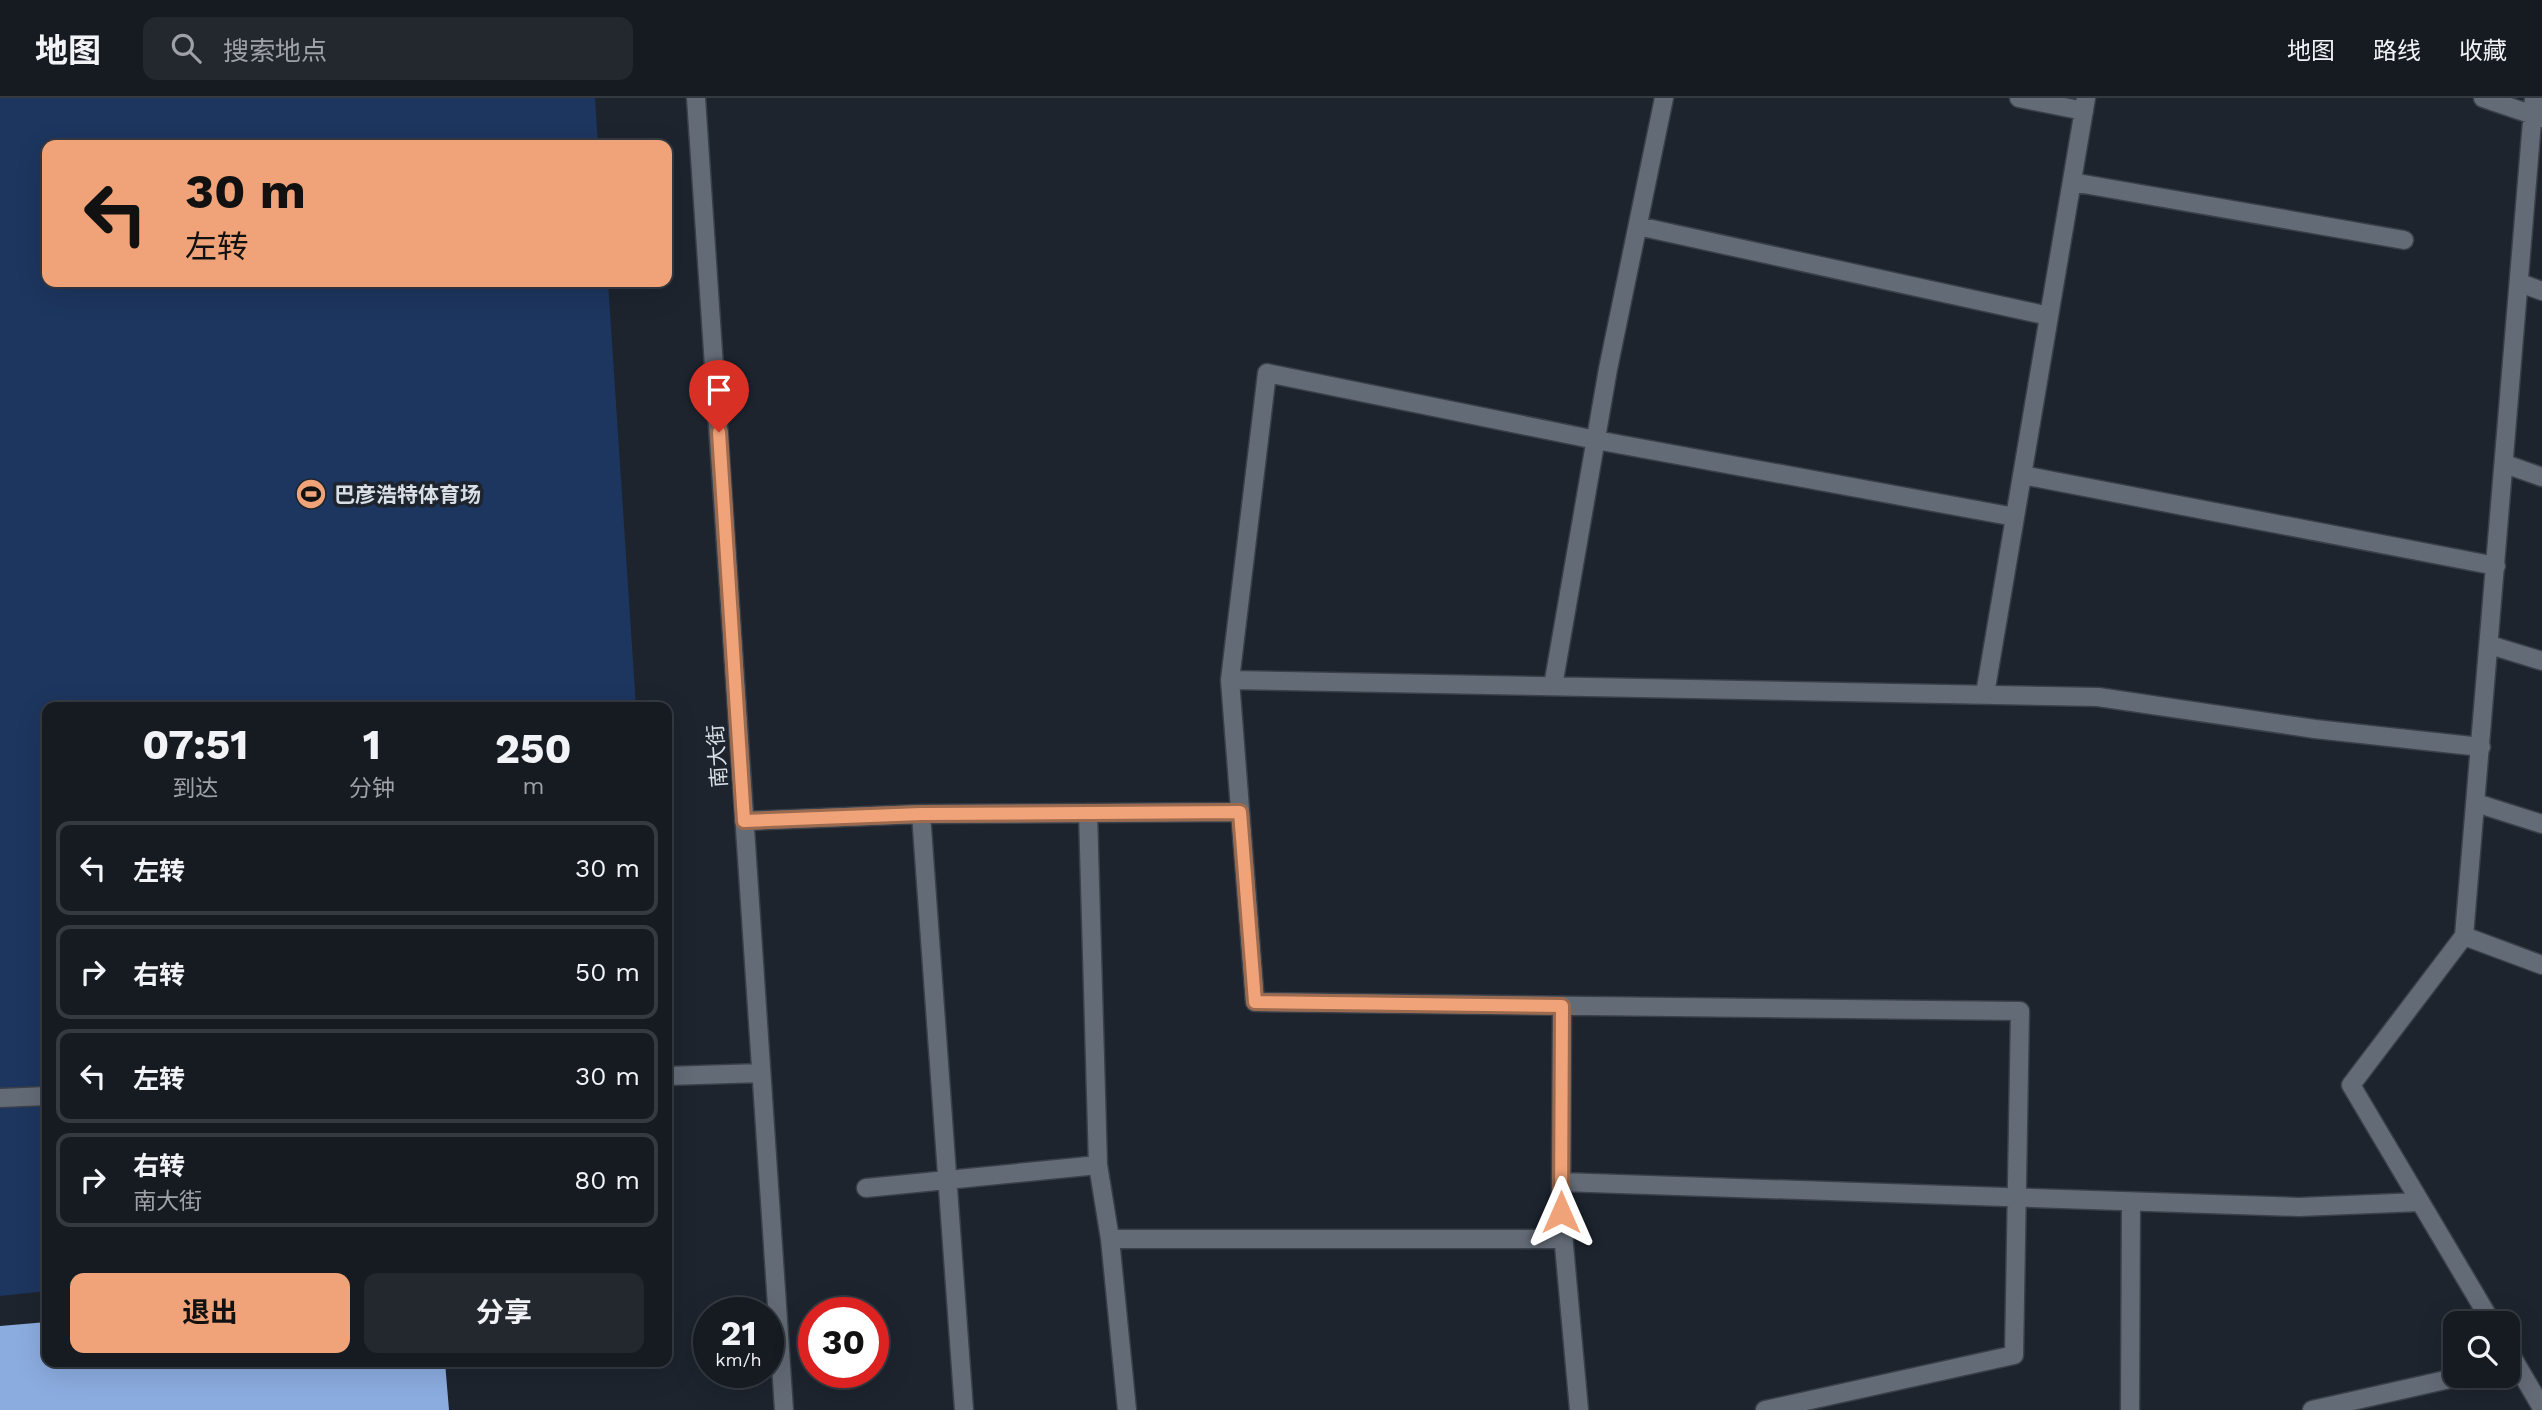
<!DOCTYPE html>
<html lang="zh">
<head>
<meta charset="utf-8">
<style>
  :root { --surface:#161b22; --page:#23282f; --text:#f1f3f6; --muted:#9ea1a5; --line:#353940; --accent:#f0a378 }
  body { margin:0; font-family:"Work Sans","Noto Sans SC",sans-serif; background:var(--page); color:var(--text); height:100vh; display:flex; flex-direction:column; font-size:26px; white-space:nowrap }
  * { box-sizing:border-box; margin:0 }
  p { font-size:23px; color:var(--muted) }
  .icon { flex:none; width:38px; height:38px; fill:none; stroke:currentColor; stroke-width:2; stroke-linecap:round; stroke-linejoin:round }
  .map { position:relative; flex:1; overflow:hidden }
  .sheet { position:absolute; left:42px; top:604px; width:630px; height:665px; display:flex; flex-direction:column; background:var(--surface); border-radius:14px; box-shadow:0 7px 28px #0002,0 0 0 2px var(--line) }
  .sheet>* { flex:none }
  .top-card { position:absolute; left:42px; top:42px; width:630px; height:147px; border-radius:14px; box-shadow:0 7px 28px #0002,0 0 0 2px var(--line); background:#f0a378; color:#111; overflow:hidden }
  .fabs { position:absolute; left:2443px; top:1213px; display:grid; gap:14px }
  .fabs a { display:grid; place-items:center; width:77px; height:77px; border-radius:14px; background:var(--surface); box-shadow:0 7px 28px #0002,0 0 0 2px var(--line); font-size:35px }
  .speed { position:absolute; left:693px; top:1199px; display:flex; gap:14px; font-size:35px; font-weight:700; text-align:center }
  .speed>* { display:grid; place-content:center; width:91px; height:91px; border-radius:50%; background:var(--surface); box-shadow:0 7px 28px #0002,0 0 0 2px var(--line); line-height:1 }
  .speed small { font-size:18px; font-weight:400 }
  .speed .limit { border:10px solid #d22; background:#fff; color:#111 }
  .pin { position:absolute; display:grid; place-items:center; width:60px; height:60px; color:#fff; margin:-72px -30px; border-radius:50% 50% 50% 0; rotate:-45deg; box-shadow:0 0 7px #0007 }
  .pin .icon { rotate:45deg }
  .me { position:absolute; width:77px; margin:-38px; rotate:0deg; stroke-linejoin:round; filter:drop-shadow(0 0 5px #0008) }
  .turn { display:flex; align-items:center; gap:24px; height:147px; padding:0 28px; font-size:32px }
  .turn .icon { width:91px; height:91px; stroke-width:2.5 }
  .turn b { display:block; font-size:49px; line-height:60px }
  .eta { display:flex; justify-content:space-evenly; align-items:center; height:119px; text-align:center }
  .eta b { font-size:42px; font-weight:700; line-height:49px }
  .cta { display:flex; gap:14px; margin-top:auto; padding:14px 28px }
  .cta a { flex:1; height:80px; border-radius:14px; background:var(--accent); color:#111; font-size:28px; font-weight:700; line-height:80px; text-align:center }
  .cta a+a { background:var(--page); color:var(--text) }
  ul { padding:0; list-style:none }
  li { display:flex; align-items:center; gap:21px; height:94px; margin:0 14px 10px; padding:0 14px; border:4px solid var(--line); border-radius:14px }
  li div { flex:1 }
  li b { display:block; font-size:26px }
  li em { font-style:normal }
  header { display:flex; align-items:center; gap:42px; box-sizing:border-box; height:98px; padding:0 35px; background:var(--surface); border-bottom:2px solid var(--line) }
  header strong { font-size:33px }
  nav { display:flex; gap:38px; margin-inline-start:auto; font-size:24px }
  .search { width:490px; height:63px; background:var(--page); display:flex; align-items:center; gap:18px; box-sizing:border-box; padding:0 24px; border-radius:14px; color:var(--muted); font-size:26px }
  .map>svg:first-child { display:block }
</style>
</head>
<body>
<header>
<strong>地图</strong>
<div class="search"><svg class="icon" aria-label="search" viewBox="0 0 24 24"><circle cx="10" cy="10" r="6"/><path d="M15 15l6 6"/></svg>搜索地点</div>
<nav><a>地图</a><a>路线</a><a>收藏</a></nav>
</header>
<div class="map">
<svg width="2542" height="1312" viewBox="0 0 2542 1312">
  <rect width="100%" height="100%" fill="#1d242e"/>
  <path fill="#1d365f" d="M0 0H595L598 47H47V184H608L636 609H47V1193L0 1198Z"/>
  <path fill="#8bacdf" d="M47 1224V1264H445L449 1312H0V1228Z"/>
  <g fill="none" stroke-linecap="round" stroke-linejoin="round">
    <g stroke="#3a3f48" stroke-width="21">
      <path id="minor" d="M696 0 784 1312
        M2019 0 2084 13
        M2483 0 2542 20
        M2072 84 2404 142
        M1638 128 2049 218
        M2520 185 2542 193
        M2505 366 2542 379
        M2022 377 2496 468
        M2490 547 2542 563
        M1230 582 2098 599 2315 631 2481 649
        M1553 588 1608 271 1664 0
        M1985 596 2086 0
        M2476 705 2542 726
        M1088 715 1098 1067 1110 1141 1127 1312
        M921 716 964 1312
        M744 723 921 716 1240 714
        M2464 838 2542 867
        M1562 908 1561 1114 1579 1312
        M667 978 761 975
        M0 1000 47 998
        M1561 1084 2299 1109 2420 1104
        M866 1090 1098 1067
        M1110 1141H1564
        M2492 1225 2351 987 2464 838 2534 0
        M2508 1252 2542 1310
        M1765 1312 2014 1257 2020 913 1255 904 1230 582 1267 275 1596 342 2015 419
        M2130 1312 2131 1104
        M2312 1312 2463 1278"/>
    </g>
    <use href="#minor" stroke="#636b77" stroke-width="18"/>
  </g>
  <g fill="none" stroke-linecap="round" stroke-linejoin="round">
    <g stroke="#9c6a4e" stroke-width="18">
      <path id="route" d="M719 334 744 723 921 716 1240 714 1255 904 1562 908 1561 1114"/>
    </g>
    <use href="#route" stroke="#f0a378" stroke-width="12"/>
  </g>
  <defs>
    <g id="stadium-disc" transform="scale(1.575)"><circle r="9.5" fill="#f0a378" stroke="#1d242e"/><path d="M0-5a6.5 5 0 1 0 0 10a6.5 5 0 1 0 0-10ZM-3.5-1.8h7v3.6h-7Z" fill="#111"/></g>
  </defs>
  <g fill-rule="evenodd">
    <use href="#stadium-disc" x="311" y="396"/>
  </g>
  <g text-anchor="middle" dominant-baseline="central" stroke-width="7" stroke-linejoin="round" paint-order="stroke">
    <g font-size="21" font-weight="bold" fill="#dadee5" stroke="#1d242e" text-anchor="start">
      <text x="334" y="396">巴彦浩特体育场</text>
    </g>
    <g font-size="21" fill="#dadee5" stroke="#1d242e">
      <text transform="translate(717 658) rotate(-94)">南大街</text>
    </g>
  </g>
</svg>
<div class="fabs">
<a><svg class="icon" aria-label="search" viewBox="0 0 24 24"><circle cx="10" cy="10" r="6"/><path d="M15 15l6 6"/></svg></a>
</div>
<div class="speed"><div>21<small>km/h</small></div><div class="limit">30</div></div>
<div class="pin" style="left:719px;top:334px;background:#d93025"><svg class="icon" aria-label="arrive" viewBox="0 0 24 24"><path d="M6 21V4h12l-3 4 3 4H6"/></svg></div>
<svg class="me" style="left:1561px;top:1114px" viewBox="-20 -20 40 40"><path d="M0-17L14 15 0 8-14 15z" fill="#f0a378" stroke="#fff" stroke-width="4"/></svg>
<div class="top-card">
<div class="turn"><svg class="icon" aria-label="left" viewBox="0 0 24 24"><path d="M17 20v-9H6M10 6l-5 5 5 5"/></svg><div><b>30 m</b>左转</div></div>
</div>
<section class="sheet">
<div class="eta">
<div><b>07:51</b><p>到达</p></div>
<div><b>1</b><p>分钟</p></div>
<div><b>250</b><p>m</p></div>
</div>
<ul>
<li><svg class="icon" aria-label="left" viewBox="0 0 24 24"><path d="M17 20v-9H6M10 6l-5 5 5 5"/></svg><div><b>左转</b></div><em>30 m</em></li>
<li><svg class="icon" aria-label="right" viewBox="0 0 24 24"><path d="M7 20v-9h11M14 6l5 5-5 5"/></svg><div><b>右转</b></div><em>50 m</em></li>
<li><svg class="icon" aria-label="left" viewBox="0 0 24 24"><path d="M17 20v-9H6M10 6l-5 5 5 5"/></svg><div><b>左转</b></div><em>30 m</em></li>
<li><svg class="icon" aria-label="right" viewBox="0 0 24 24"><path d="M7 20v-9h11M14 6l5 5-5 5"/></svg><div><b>右转</b><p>南大街</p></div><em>80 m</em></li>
</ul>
<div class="cta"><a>退出</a><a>分享</a></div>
</section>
</div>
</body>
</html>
